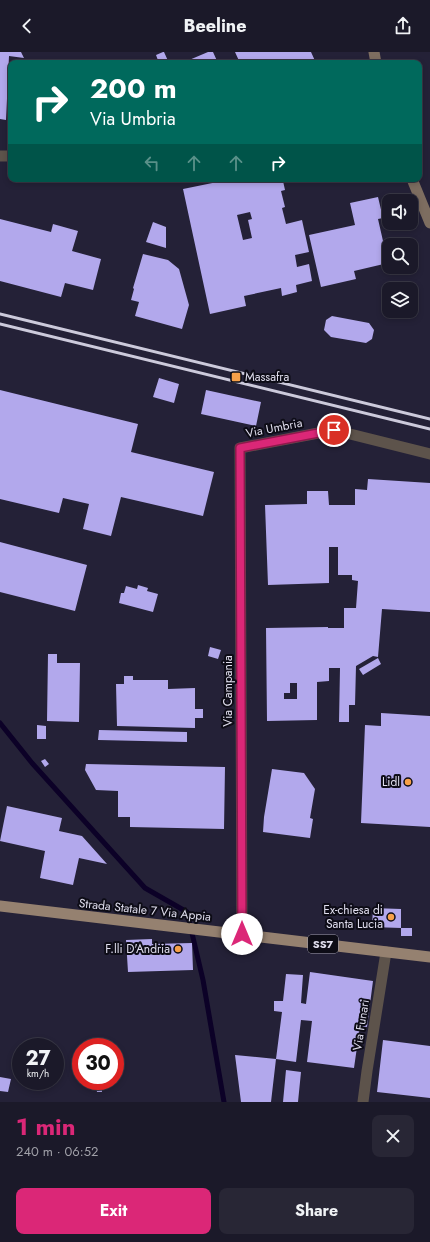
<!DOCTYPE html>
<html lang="en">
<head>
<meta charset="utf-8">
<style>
  :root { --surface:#1b1929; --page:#282635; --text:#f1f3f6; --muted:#a0a0a8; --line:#393846; --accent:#db2777 }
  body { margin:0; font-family:Jost,sans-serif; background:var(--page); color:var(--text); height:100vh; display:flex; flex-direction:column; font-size:15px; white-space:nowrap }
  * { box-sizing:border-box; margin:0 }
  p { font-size:13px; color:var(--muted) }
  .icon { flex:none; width:22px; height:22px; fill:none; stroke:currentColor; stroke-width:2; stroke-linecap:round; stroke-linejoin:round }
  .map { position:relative; height:1050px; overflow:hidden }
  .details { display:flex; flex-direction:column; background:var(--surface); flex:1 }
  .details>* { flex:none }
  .guide { position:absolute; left:8px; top:8px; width:414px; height:122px; border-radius:8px; box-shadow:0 2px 6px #0003,0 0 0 1px var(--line); background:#00695c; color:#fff; overflow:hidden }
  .buttons { position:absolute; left:382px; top:142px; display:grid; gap:8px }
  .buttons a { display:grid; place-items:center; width:36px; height:36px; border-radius:8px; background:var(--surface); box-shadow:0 2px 6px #0003,0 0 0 1px var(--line); font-size:20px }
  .speed { position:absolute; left:12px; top:986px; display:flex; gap:8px; font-size:20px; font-weight:700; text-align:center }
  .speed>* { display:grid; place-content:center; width:52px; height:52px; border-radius:50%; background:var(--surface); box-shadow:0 2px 6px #0003,0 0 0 1px var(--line); line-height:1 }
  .speed small { font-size:10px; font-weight:400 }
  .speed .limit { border:6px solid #d22; background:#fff; color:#111 }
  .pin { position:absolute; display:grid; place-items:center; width:34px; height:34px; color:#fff; margin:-17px; border:2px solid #fff; border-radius:50%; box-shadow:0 1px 4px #0007 }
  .me { position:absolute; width:44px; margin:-22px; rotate:0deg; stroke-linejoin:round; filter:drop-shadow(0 0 3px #0008) }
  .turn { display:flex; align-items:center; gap:14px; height:84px; padding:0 16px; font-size:18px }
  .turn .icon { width:52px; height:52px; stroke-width:2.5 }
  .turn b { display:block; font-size:28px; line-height:34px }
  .lanes { display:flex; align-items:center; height:38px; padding:0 16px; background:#0003; justify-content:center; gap:20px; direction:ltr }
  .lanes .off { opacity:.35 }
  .round { display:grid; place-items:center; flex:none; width:42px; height:42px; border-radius:8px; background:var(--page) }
  .overview { display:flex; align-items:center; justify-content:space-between; height:68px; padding:0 16px }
  h1 { font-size:24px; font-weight:700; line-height:30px; color:var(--accent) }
  .button { display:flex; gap:8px; margin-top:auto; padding:8px 16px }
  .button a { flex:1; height:46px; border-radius:8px; background:var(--accent); color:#fff; font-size:16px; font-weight:700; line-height:46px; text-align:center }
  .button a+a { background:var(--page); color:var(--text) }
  header { display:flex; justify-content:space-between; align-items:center; height:52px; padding:0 16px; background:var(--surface); font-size:18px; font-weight:700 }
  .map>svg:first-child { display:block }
</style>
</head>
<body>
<header><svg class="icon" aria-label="back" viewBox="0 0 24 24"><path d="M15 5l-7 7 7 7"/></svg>Beeline<svg class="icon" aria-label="share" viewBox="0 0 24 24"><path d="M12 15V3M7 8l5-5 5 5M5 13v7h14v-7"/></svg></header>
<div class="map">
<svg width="430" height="1050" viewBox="0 0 430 1050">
  <rect width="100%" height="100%" fill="#242137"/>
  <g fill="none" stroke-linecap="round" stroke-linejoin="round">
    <path stroke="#0c0127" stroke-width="5" d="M0 671 32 711 145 836 187 860 203 928 224 1050"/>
  </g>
  <path fill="#b2a8ec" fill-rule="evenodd" d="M0 0H21L24 6 9 4 6 68 0 67Z
    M163 0H164L169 11H159L156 3Z
    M208 0H213L218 11H182Z
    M235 0H311L316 11H240Z
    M232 127H278V130L283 129 285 138 281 139 285 155 282 156 286 172 302 168 309 200 295 203 297 215 309 212 312 229 296 233 297 240 282 244 281 236 244 244 246 254 210 262 183 137ZM250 160 252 167 248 168 252 186 243 188 237 163Z
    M378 145 383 166 378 167 388 211 354 219 356 227 321 235 309 183 355 173 350 151Z
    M0 167 51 180 53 172 78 179 72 199 101 207 93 238 65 231 61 245 0 229Z
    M153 170 166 175V196L146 190Z
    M143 202 168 208 179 217 189 253 182 277 135 264 139 250 131 248 134 237 133 236Z
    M332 264 369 271 374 278 372 287 366 291 331 285 324 278 326 268Z
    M159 326 179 332 174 351 153 345Z
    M0 338 138 372 131 400 214 420 203 464 121 445 111 484 83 477 89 452 63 446 59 461 0 447Z
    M206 338 261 350 256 374 201 362Z
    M368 427 430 431V560L382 557 378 605 373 604 356 614 355 653H349V670H339L340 616H329V629L317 630V668L267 669 266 576 328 575V576H344V556H356L358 529 352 528V523H338V495H329V531L268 533 265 453 307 452V439H328L329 453H355V437L367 438ZM290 631H297V647H284V641H290Z
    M0 490 87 513 75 559 0 540Z
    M138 533 148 536 147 539 158 542 153 560 119 551 121 541H124L126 534 137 537Z
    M210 595 221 598 218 607 208 604Z
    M48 602H57V611H80L79 670 47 669Z
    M378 606 381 612 363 623 359 617Z
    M124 624H133V628H168V637L195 636V657H203V666H195V676L117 674 116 632H124Z
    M381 661 430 664V775L361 771 365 673 381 674Z
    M37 673 46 674V687H37Z
    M99 678 187 680V690L98 688Z
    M45 707 49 712 45 715 41 709Z
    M86 712 225 715 224 777 130 775V765H118V739L96 738 85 718Z
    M272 717 304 721 315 737 310 766 313 767 310 786 263 780 264 765Z
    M7 754 62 766 59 779 82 784 107 812 79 806 73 833 40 826 45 799 0 789Z
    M373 856 401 857V876L372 875Z
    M401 876H412V884H401Z
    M152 887V892L192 891 193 918 128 920 126 888Z
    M310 920 373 929 367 975 360 974 354 1016 307 1010 312 969 301 968 296 1010 276 1007 282 960 274 959V949H283L286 922 303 923 301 951 306 952Z
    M383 988 430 994V1046L377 1040Z
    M235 1003 276 1007 271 1050H241Z
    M286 1018 301 1020 298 1050H283Z
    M0 1025 11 1027 8 1040 0 1039Z
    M95 1029H101L102 1040H97Z"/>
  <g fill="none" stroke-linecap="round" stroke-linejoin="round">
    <path stroke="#5d534b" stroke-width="11" d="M0 104H11
      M242 882 240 396 334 378 430 402
      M363 1050 367 1019 386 900"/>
    <path stroke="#7d6d60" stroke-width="11" d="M374 0 376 11
      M412 127 430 171"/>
    <path stroke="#958170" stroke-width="11" d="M0 854 430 905"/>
    <path stroke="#cccadb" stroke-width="3" d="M0 262 430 367
      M0 272 430 377"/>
  </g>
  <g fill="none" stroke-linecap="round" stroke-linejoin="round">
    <g stroke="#8e194d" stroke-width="10">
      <path id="route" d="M242 882 240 396 334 378"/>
    </g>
    <use href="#route" stroke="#db2777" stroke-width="7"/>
  </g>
  <g fill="#f7a149" stroke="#0d0c16" stroke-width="1.5">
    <rect x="231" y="320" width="10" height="10" rx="2"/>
    <circle cx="408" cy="730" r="4"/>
    <circle cx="391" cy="865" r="4"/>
    <circle cx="178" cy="897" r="4"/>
  </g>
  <g text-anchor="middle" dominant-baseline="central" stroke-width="4" stroke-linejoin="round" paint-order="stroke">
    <rect fill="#0d0c16" stroke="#a19fad" stroke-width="1" x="308" y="883" width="30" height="18" rx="3"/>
    <g font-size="11" font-weight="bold" fill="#e0deee">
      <text x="323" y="892">SS7</text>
    </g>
    <g font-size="12" fill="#e0deee" stroke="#0d0c16" text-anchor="end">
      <text x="245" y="325" text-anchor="start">Massafra</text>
      <text x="400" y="730">Lidl</text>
      <text x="383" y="858">Ex-chiesa di<tspan x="383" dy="14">Santa Lucia</tspan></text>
      <text x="170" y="897">F.lli D'Andria</text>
    </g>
    <g font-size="12" fill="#e0deee" stroke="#0d0c16">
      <text transform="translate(274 376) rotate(-11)">Via Umbria</text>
      <text transform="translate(228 639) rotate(-90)">Via Campania</text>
      <text transform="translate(145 858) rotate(6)">Strada Statale 7 Via Appia</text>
      <text transform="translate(361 973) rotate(-81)">Via Funari</text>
    </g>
  </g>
</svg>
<div class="buttons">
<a><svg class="icon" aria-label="sound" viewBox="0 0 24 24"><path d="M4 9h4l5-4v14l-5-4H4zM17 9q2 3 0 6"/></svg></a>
<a><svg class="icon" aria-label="search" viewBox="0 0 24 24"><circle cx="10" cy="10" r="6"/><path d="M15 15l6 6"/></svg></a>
<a><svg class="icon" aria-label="layers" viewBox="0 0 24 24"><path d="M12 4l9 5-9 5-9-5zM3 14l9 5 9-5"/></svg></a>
</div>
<div class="speed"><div>27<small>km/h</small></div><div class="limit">30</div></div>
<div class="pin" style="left:334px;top:378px;background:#d93025"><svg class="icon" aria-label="arrive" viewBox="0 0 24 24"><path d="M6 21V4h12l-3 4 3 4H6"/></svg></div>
<svg class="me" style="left:242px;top:882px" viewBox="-20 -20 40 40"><circle r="19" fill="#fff"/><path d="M0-13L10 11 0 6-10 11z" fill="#db2777"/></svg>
<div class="guide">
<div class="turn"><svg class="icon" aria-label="right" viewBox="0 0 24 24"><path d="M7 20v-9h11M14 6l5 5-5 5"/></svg><div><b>200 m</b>Via Umbria</div></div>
<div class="lanes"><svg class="icon off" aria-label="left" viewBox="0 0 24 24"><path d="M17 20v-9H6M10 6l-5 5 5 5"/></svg><svg class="icon off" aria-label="ahead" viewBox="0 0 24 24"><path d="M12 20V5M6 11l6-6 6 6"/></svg><svg class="icon off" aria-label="ahead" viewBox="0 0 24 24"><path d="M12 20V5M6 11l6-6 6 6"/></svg><svg class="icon" aria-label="right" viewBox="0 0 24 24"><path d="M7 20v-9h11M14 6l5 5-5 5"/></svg></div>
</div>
</div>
<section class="details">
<div class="overview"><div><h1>1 min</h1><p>240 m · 06:52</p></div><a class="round"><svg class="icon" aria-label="close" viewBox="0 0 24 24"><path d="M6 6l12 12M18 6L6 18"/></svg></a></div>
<div class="button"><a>Exit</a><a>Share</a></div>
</section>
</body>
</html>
